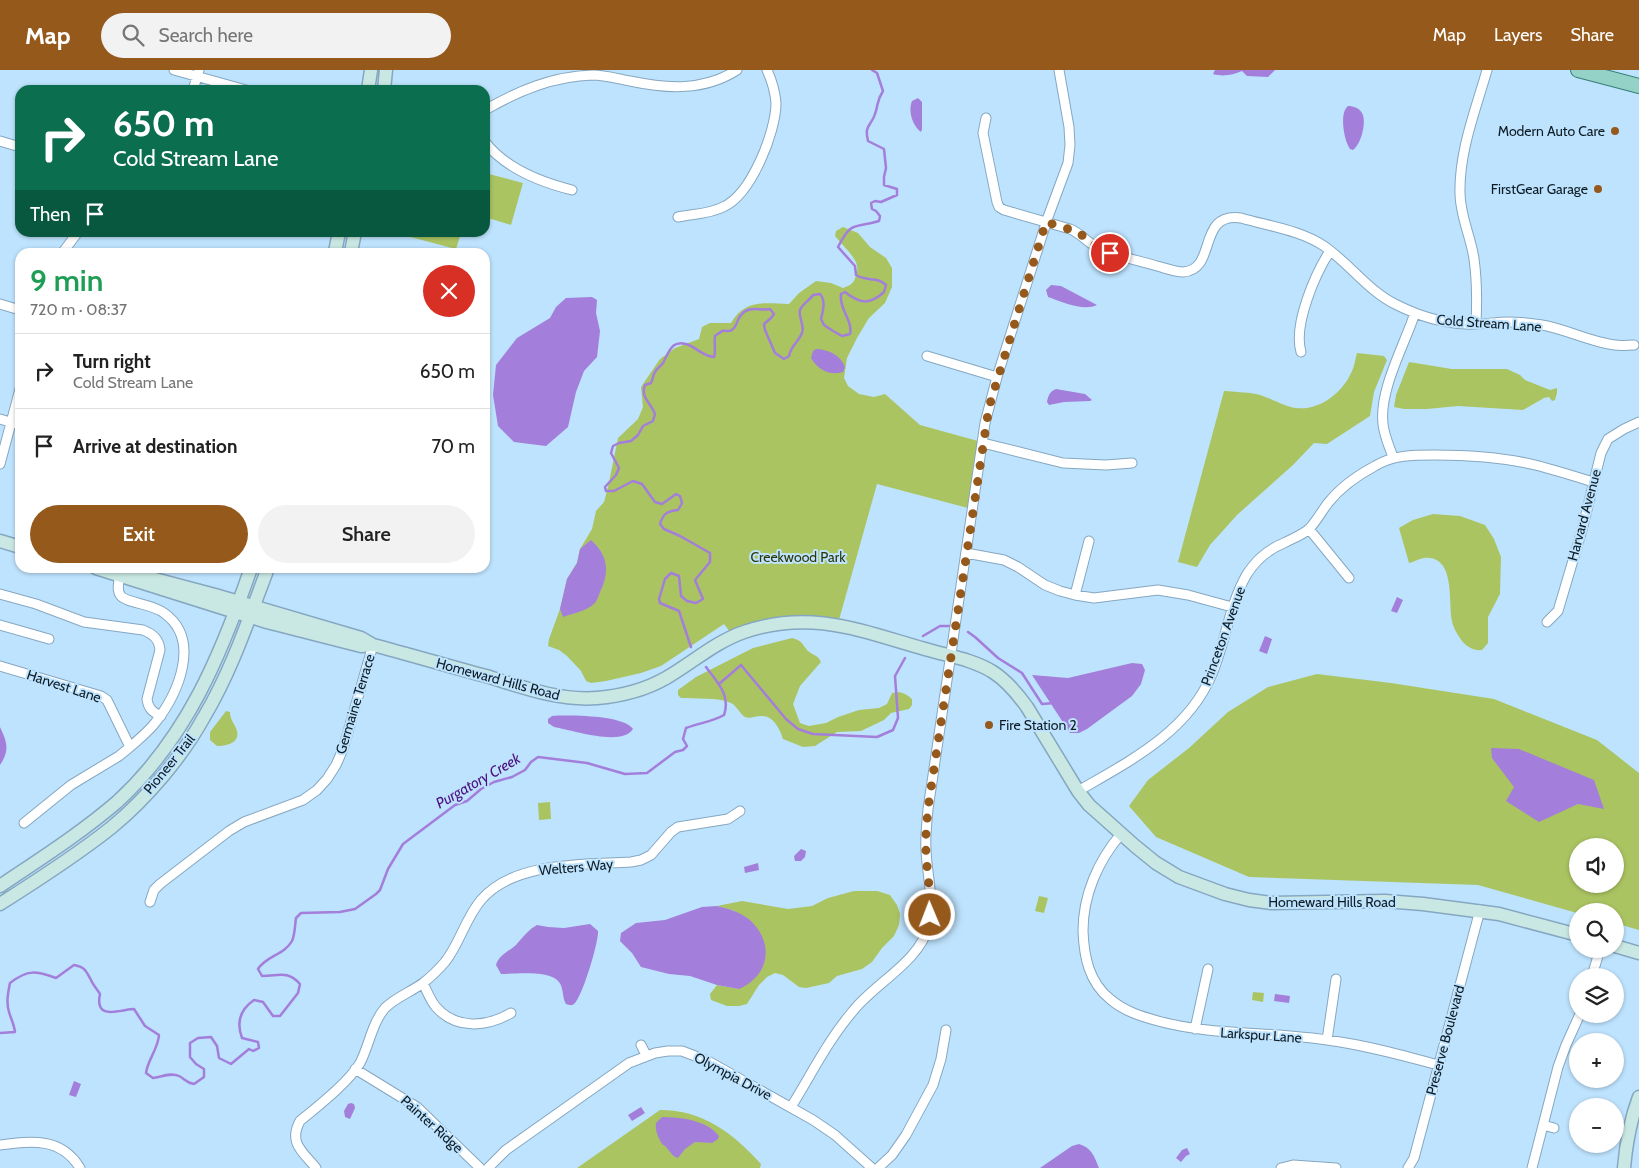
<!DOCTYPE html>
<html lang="en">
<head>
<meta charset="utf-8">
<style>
  :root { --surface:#fff; --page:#f2f2f2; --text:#222; --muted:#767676; --line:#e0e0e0; --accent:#96591c }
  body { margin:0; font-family:Cabin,sans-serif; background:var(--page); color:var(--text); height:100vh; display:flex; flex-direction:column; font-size:19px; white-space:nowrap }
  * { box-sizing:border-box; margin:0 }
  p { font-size:16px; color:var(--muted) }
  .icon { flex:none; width:28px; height:28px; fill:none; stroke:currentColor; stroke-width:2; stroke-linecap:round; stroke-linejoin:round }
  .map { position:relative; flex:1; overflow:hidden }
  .panel { position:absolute; left:15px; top:178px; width:475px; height:325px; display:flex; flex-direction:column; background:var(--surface); border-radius:15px; box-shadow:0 1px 4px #0004 }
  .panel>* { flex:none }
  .banner { position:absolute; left:15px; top:15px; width:475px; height:152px; border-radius:15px; box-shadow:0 1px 4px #0004; background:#0b6e4f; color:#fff; overflow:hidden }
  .controls { position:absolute; left:1569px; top:768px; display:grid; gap:10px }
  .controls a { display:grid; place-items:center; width:55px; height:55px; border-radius:50%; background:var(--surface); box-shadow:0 1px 4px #0004; font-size:25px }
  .pin { position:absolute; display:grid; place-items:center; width:42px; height:42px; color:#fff; margin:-21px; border:2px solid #fff; border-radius:50%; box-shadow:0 1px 5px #0007 }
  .me { position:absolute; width:55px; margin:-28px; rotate:359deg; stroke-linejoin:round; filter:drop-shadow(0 0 4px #0008) }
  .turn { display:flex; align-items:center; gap:18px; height:105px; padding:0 15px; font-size:22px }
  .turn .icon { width:65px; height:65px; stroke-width:2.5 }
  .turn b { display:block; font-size:35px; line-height:42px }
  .then { display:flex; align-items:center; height:48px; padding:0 15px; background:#0003; gap:10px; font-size:19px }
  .round { display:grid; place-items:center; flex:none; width:52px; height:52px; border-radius:26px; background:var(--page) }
  .headline { display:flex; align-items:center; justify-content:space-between; height:85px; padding:0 15px }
  h1 { font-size:30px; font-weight:600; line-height:38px; color:#1e9e55 }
  .button { display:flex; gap:10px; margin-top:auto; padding:10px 15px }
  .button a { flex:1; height:58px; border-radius:30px; background:var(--accent); color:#fff; font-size:20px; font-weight:600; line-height:58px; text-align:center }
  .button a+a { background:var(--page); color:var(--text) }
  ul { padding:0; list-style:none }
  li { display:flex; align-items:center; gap:15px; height:75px; padding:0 15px; border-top:1px solid var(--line) }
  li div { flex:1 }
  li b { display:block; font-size:19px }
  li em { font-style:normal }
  header { display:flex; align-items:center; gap:30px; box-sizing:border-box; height:70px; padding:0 25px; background:var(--accent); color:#fff }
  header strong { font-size:24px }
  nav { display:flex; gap:28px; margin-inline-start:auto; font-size:18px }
  .search { width:350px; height:45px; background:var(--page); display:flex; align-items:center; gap:12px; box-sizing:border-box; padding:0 18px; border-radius:28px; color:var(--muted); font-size:19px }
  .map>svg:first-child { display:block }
</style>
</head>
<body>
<header>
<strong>Map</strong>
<div class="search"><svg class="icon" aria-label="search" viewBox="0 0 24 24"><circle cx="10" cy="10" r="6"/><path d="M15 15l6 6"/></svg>Search here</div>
<nav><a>Map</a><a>Layers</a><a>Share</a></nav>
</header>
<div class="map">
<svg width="1639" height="1098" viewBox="0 0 1639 1098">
  <rect width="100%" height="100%" fill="#bee3fe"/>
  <path fill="#abc462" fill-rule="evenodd" d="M485 103 523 113 511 155 485 147Z
    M843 157 858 163 870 177 886 188 892 198V217L885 233 869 248 857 268 847 288 844 308 848 316 859 324 874 327 885 324 920 355 978 371 968 438 877 414 839 550C801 543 766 546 730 562L724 554 661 596 641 603 606 611 591 613 586 611 581 601 567 586 559 580 548 576 549 569 560 539 567 509 577 493 580 479 592 459 596 441 604 432 608 417 618 368 638 349 643 337 641 317 660 289 675 278 699 269 702 257 710 253H731C745 229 764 233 789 234L799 223 816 211 831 213 843 218C851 215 855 213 856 204 857 202 858 199 857 196 856 187 841 174 835 166L836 161Z
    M395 163 461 162V163L456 179Z
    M1357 283 1384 286 1387 290 1374 322 1370 346 1327 374 1314 373 1293 395 1237 445 1210 475 1197 497 1178 492 1224 321C1235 322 1245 322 1256 324 1270 327 1282 336 1296 338 1318 341 1341 324 1350 305 1354 299 1355 290 1357 283Z
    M1409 292 1452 299H1507L1520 305 1525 310 1550 320 1557 318V323L1555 330 1552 331 1549 327 1544 328 1523 340 1458 336 1427 339H1404L1394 337 1396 325Z
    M1433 444 1460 446 1485 455 1494 469 1501 487 1500 524 1488 547V573L1482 580C1474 581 1467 577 1462 571 1458 565 1453 558 1452 551 1448 532 1456 485 1424 488 1419 489 1413 492 1409 493L1399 458 1413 450Z
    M792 568C803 571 801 573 808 581 814 586 818 585 821 592L800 616 793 634 800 653 809 656 826 653 838 647 859 640 879 638 887 634 892 623C901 621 905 623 912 629V635L909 639 891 643 884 650 861 661 837 662 815 676 803 677 783 669C780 659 773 645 761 646 756 646 750 649 745 647 740 644 737 636 731 633 717 627 696 629 681 628L678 625V620L696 607 753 578Z
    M1317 604 1391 613 1494 629 1597 670 1639 703V860L1615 853V841H1578L1577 843 1478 815 1249 807 1156 767 1129 736 1148 710 1189 678 1228 642 1268 617ZM1578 776H1615V814H1578Z
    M226 641 230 642C230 650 235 654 237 661 240 673 226 676 217 676L210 670V662Z
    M550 732 551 749 539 750 538 733Z
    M854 821H877L890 825 897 835 900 844 899 855 894 866 882 878 872 892 862 899 837 906 829 913 806 918 799 917 783 905 775 903 767 907 759 915 747 934 739 936H727L711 930 710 924 717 915 739 919 735 841 717 836 742 831 788 839 812 836 828 828Z
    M1039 826 1048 828 1044 843 1035 841Z
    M1253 922 1264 923 1263 932 1252 930Z
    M660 1040C703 1040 733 1063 761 1094L760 1098H577Z"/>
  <path fill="#a37edb" d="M1215 0H1275L1268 7 1247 6 1242 1C1233 5 1223 7 1213 4Z
    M918 28 922 32V59L921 62C912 55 908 41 912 31Z
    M1348 36C1354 36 1359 38 1362 43 1367 52 1361 74 1353 80L1350 79C1344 71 1339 43 1348 36Z
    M1051 215 1061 216 1097 235C1084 241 1064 233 1051 228L1048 227 1046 220Z
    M592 227 597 230 596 243 600 261 597 287 584 301 576 322 568 357 546 376 514 372 498 356 493 325 496 295 517 268 550 248 556 237 566 228Z
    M816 279C827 279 841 285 845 297L843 302C830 306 818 300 811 288L813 281Z
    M1056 319 1085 324 1092 330 1090 331 1064 332 1049 335 1047 332C1048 326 1050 321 1056 319Z
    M591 470C608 485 610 502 600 522 599 525 597 530 595 533 587 541 574 543 563 547L560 539 567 509 577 493 580 479Z
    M1397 527 1403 530 1397 543 1391 541Z
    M1265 566 1272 569 1267 584 1259 581Z
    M1132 593 1142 594 1145 600 1141 614 1132 626 1087 659 1079 663H1070L1032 605 1068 608Z
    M552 646C568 645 624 645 633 659 622 677 572 660 554 657L548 653V649Z
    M0 657C7 672 10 680 0 695Z
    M1491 678 1519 679 1594 710 1604 739 1578 734 1539 752 1506 731 1514 717 1492 688Z
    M801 779 806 781 805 787 801 791H795L794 786Z
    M758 793 759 800 745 803 744 797Z
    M717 836C730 839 743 843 752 852 775 876 768 906 739 919L717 915 690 906 669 904 641 897 632 883 620 871 621 863 636 853 665 850 702 837Z
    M590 854 598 861C599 871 582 928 574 934 571 936 570 935 566 934 562 928 564 918 559 912 550 900 515 904 501 904L496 895C499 885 508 882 516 875 523 867 528 860 537 855L548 857 564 858Z
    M1275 924 1290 926 1289 933 1274 931Z
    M74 1011 81 1014 76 1027 69 1025Z
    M351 1033 354 1034 355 1038 350 1049 345 1047 344 1041 348 1034Z
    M641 1037 645 1043 632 1051 628 1045Z
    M662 1047C680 1047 707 1050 719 1066L718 1069 712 1073 695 1072 685 1079 678 1088C670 1086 669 1077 662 1074 658 1067 655 1061 656 1053Z
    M1079 1074C1092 1078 1094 1086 1099 1098H1040L1072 1076Z
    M1187 1078 1190 1084 1186 1086 1181 1092 1176 1088 1182 1080Z"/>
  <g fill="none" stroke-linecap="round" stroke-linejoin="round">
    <path stroke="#a37edb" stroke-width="2.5" d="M968 562 975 567 998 588 1022 603 1042 634 1054 633
      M923 566 940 556H949
      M691 577 679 541 660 533 659 529 665 509 671 503 679 506 681 526 687 531 696 533 703 529 695 510 710 492V483L680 466 664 459 660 454C663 444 667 441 678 440L682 433 680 426 676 424 662 434 655 432 642 414 633 411 614 421H606L605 417 616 405 619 398 611 383 613 376 619 373 631 371 638 365 643 356 653 351 655 344C651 333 640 327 645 315L651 313C653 309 653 305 655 302 657 298 661 296 663 293 669 282 672 268 689 275 698 279 703 286 714 287 716 283 714 273 715 266 716 265 721 262 722 261 726 260 730 263 733 259 737 256 737 249 741 245 749 235 759 241 770 239L774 244 771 248 764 254 765 260 775 283 784 289 789 286C791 275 798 273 802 263 805 255 798 247 800 240 802 234 810 230 813 225L820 224C826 231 823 240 821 249L824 255 833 261 842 266 850 264C853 250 839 240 841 224L845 222C860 234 870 235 884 222L886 215C877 206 867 212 856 205L855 196 838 177C852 150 853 159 879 151L880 146 876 141 872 139 871 133 875 131 881 132 897 125V119L884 115V107L886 98 884 79 868 71C864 54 871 57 875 44 879 33 876 32 883 21L877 3 872 0
      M719 614 741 595 786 649 798 659 813 664 877 667 893 660 898 648 895 606 905 588
      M0 963 15 962C14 954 11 949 9 942 6 932 8 923 10 913 28 899 36 901 56 908L74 895C85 897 86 901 91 910 93 915 97 919 100 924 94 952 121 939 134 939L145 956 159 965C158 979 148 989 146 1003L153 1008C161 1007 171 1002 179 1006 185 1009 186 1013 194 1014L204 1007V999L196 994 190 987V973L198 968 211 967 217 976 219 988 231 994 249 979 253 981 259 978 258 972 242 968C236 952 241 939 254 930L263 932 273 946H280L298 923 300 914C287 900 279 906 262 906L258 899C266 886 284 885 292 871 295 865 295 854 296 848L301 843 340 842 355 839 376 824 380 820 388 799 403 774 455 735 467 731 481 719 494 712 512 707 525 700 531 692 538 687 587 693 625 704 647 703 675 682 683 680 687 676 683 669 686 658C699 653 712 652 724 645 731 625 717 612 706 597"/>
    <g stroke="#85a7c1" stroke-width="11">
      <path id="street" d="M174 0 246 20
        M193 20 199 0
        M485 40C518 21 553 6 593 5 605 5 618 9 630 11 668 19 704 21 737 0
        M986 48 983 63 997 132 999 137 1004 140 1070 159C1080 163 1086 171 1095 176 1114 186 1137 190 1157 196 1165 198 1175 202 1183 202 1218 200 1196 142 1241 148 1268 156 1300 160 1324 176 1350 194 1368 221 1397 235 1419 246 1442 253 1466 254 1480 255 1494 252 1508 252 1519 252 1530 253 1542 255 1566 259 1590 272 1615 275 1621 276 1628 275 1634 275
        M0 71 20 77
        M485 72C506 99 540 112 572 120
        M678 147C692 144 710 144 723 137 751 125 776 62 776 33 775 21 772 11 767 0
        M63 182 78 162
        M0 234 20 240
        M1476 254C1477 233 1477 210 1474 189 1471 167 1460 146 1460 123 1459 81 1476 39 1487 0
        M1301 282C1293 255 1315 204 1330 181
        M927 286 997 307
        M0 349 20 355
        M983 373 1063 393 1106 395 1132 393
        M1393 387C1389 376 1384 365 1383 354 1379 320 1404 276 1415 243
        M0 394 20 319
        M1309 459 1349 508
        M966 483 1004 490 1018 497 1045 515 1060 521 1075 525 1094 528 1158 520 1188 525 1232 537
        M120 504C119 511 116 521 121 526 127 533 153 534 164 543 202 570 178 624 155 653 148 662 139 669 130 677
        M0 524 36 534 84 552 143 560C153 564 159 569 160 580L147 629C148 638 152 642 161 646
        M1075 525 1089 471
        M1547 552 1558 541 1582 460 1601 383 1608 369 1624 359 1639 352
        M0 555 49 569
        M0 596 101 626 107 630 130 677 119 686 71 715 24 753
        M1078 721C1130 691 1188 662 1212 604 1226 571 1229 535 1247 504 1256 490 1269 479 1284 473 1293 468 1303 465 1310 458 1317 450 1322 441 1328 433 1340 418 1358 405 1375 396 1393 385 1413 385 1434 385 1467 385 1502 387 1535 395 1555 400 1574 406 1593 412
        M1121 764C1098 791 1083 825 1083 861 1084 887 1089 912 1110 929 1124 941 1140 946 1158 951 1213 966 1271 961 1327 970 1365 975 1402 985 1438 995
        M150 832 154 820 160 814 229 761 244 752 303 730 317 720 327 709 336 695 343 679 373 575
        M1592 906 1600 879
        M423 913C427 921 430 930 436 937 456 960 487 957 511 943
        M1587 944 1594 947
        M1195 959 1208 899
        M1327 970 1336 909
        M641 975 646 985
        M355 999 417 1037 480 1098
        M791 1037C811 1005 828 970 853 941 874 914 920 891 928 857 935 831 927 806 926 780 925 766 927 753 928 739L985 353 997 307 1048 147 1068 93 1070 75 1069 57 1059 0
        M1543 1055 1554 1058
        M0 1075C32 1071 61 1067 80 1098
        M316 1098C303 1082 288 1073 300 1051 318 1036 348 1013 360 993 369 976 372 953 385 938 396 927 411 922 423 913 431 907 438 900 445 892 460 873 465 849 481 830 514 791 585 795 631 792L641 790 651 785 671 762 678 757 728 749 740 741
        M488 1098 506 1080 629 993 655 983 668 981H682L708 991 813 1050 835 1065 872 1098
        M878 1098 892 1085 906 1065 933 1015 941 989 946 960
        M1281 1098 1293 1095 1336 1098
        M1408 1098 1414 1088 1480 840
        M1532 1098 1558 997 1566 975 1580 944"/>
    </g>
    <g stroke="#85a7c1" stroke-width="15">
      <path id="secondary" d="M368 20 371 0
        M384 20 386 0
        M335 182 339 162
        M351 182 355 162
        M0 471 20 477
        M96 498 267 552 361 576 373 575 361 568 215 525 151 508 120 504
        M373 575C411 585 448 596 486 606 522 617 559 631 597 628 621 626 645 620 666 608 692 593 715 572 744 562 811 539 861 561 925 579 948 586 972 589 993 602 1007 611 1017 623 1027 637L1078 721 1089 735 1135 776 1156 793 1179 807 1225 824 1249 830 1272 833 1385 831 1423 834 1499 844 1578 865
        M0 816C40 789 81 763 117 732 187 668 221 585 251 498
        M0 834C38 810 77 785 112 757 147 728 182 687 204 647 232 600 249 548 268 498
        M1615 876 1639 883
        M1624 1098C1626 1074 1630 1051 1639 1027"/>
    </g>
    <g stroke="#377e76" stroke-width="16">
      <path id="primary" d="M1578 0 1639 16"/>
    </g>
    <use href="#street" stroke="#fff" stroke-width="9"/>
    <use href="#secondary" stroke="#cae8e3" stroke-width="12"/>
    <use href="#primary" stroke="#94d1c7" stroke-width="14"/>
  </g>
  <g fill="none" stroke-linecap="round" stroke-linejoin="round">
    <path stroke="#96591c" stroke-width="9" stroke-dasharray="0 16.2" d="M930 845C931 824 927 803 926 782 925 767 927 753 928 738L989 337 1046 152 1078 162 1093 174 1110 183"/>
  </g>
  <g fill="#96591c" stroke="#bee3fe" stroke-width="2">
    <circle cx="1615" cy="61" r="5"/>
    <circle cx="1598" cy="119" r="5"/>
    <circle cx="989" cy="655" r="5"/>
  </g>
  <g text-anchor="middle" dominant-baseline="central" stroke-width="4" stroke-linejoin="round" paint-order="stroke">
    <g font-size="14" fill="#0e1c25" stroke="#bee3fe" text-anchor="end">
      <text x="1605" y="61">Modern Auto Care</text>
      <text x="1588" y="119">FirstGear Garage</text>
      <text x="999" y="655" text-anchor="start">Fire Station 2</text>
    </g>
    <g font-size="14" fill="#0e1c25" stroke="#bee3fe">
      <text transform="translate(1489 253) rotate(4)">Cold Stream Lane</text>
      <text transform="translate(1584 445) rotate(-75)">Harvard Avenue</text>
      <text transform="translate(1223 566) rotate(-70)">Princeton Avenue</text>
      <text transform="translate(498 609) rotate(15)">Homeward Hills Road</text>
      <text transform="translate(64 616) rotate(18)">Harvest Lane</text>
      <text transform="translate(355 634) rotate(-73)">Germaine Terrace</text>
      <text transform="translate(169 694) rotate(-51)">Pioneer Trail</text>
      <text transform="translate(576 797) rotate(-5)">Welters Way</text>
      <text x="1332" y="832">Homeward Hills Road</text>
      <text transform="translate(1261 965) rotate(4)">Larkspur Lane</text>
      <text transform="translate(1445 970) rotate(-75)">Preserve Boulevard</text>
      <text transform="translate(733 1006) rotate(28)">Olympia Drive</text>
      <text transform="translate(432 1054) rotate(42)">Painter Ridge</text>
    </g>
    <g font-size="14" fill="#2c3607" stroke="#bee3fe">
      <text x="798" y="487">Creekwood Park</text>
    </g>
    <g font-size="15" font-style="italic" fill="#4c1082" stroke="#bee3fe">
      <text transform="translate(478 711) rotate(-30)">Purgatory Creek</text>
    </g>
  </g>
</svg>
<div class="controls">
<a><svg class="icon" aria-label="sound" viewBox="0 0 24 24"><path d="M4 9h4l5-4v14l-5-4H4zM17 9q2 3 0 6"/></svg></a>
<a><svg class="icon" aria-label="search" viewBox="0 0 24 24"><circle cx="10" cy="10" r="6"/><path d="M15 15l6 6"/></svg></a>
<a><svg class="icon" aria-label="layers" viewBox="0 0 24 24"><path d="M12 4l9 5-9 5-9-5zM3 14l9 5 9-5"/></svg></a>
<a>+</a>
<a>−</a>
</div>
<div class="pin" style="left:1110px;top:183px;background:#d93025"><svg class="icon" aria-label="arrive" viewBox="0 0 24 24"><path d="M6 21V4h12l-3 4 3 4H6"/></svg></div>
<svg class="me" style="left:930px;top:845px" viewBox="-20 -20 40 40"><circle r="17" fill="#96591c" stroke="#fff" stroke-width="3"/><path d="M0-11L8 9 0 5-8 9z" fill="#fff"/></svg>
<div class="banner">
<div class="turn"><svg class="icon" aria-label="right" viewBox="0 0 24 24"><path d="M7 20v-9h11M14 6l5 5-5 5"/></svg><div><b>650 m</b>Cold Stream Lane</div></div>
<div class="then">Then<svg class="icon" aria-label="arrive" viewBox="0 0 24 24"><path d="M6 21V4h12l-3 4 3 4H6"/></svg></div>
</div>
<section class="panel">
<div class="headline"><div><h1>9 min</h1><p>720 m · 08:37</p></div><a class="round" style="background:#d93025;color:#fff"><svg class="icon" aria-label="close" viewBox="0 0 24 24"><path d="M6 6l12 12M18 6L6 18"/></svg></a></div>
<ul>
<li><svg class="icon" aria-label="right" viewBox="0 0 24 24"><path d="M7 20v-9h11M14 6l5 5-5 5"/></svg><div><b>Turn right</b><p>Cold Stream Lane</p></div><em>650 m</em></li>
<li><svg class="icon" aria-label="arrive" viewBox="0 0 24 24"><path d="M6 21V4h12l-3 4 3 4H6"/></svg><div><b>Arrive at destination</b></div><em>70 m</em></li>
</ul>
<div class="button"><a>Exit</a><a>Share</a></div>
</section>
</div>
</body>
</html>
